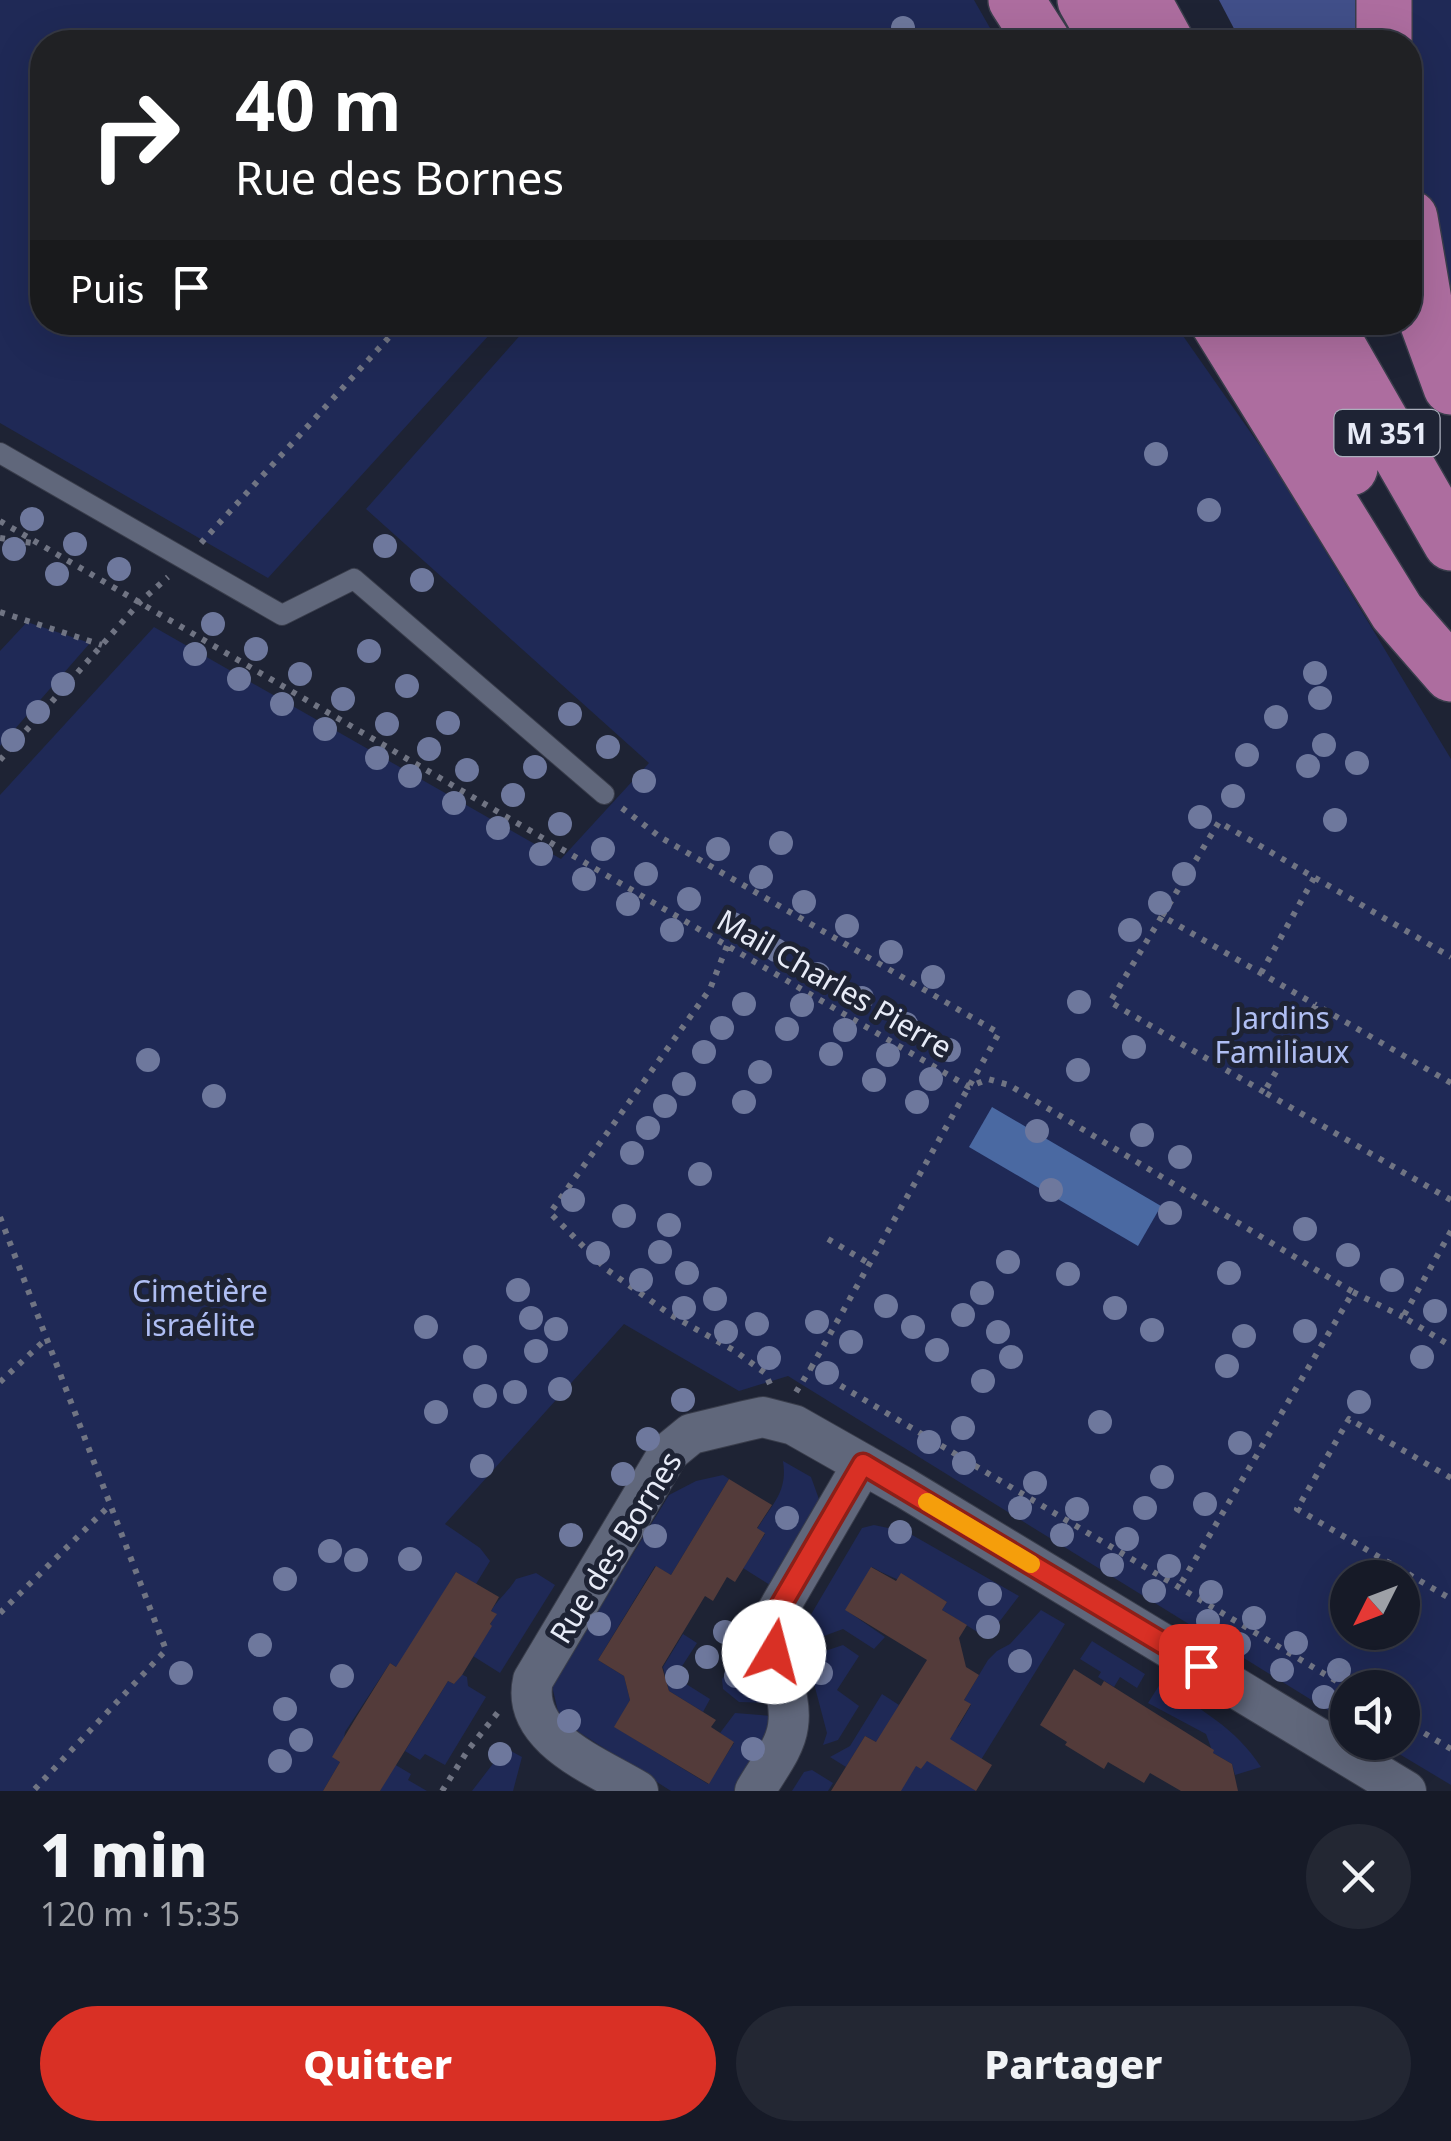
<!DOCTYPE html>
<html lang="fr">
<head>
<meta charset="utf-8">
<style>
  :root { --surface:#161a27; --page:#232733; --text:#f1f3f6; --muted:#9ea1a7; --line:#353844; --accent:#d93025 }
  body { margin:0; font-family:"Noto Sans",sans-serif; background:var(--page); color:var(--text); height:100vh; display:flex; flex-direction:column; font-size:38px; white-space:nowrap }
  * { box-sizing:border-box; margin:0 }
  p { font-size:32px; color:var(--muted) }
  .icon { flex:none; width:55px; height:55px; fill:none; stroke:currentColor; stroke-width:2; stroke-linecap:round; stroke-linejoin:round }
  .map { position:relative; height:1791px; overflow:hidden }
  .side { display:flex; flex-direction:column; background:var(--surface); flex:1 }
  .side>* { flex:none }
  .hud { position:absolute; left:30px; top:30px; width:1392px; height:305px; border-radius:40px; box-shadow:0 10px 40px #0002,0 0 0 2px var(--line); background:#202124; color:#fff; overflow:hidden }
  .needle { width:65px; rotate:228deg }
  .fabs { position:absolute; left:1330px; top:1560px; display:grid; gap:20px }
  .fabs a { display:grid; place-items:center; width:90px; height:90px; border-radius:50%; background:var(--surface); box-shadow:0 10px 40px #0002,0 0 0 2px var(--line); font-size:50px }
  .pin { position:absolute; display:grid; place-items:center; width:85px; height:85px; color:#fff; margin:-42px; border-radius:20px; box-shadow:0 5px 15px #0006 }
  .me { position:absolute; width:110px; margin:-55px; rotate:8deg; stroke-linejoin:round; filter:drop-shadow(0 0 8px #0008) }
  .turn { display:flex; align-items:center; gap:35px; height:210px; padding:0 40px; font-size:45px }
  .turn .icon { width:130px; height:130px; stroke-width:2.5 }
  .turn b { display:block; font-size:70px; line-height:85px }
  .then { display:flex; align-items:center; height:95px; padding:0 40px; background:#0003; gap:20px; font-size:38px }
  .round { display:grid; place-items:center; flex:none; width:105px; height:105px; border-radius:52px; background:var(--page) }
  .summary { display:flex; align-items:center; justify-content:space-between; height:170px; padding:0 40px }
  h1 { font-size:60px; font-weight:800; line-height:75px }
  .action { display:flex; gap:20px; margin-top:auto; padding:20px 40px }
  .action a { flex:1; height:115px; border-radius:60px; background:var(--accent); color:#fff; font-size:40px; font-weight:800; line-height:115px; text-align:center }
  .action a+a { background:var(--page); color:var(--text) }
  .map>svg:first-child { display:block }
</style>
</head>
<body>
<div class="map">
<svg width="1451" height="1791" viewBox="0 0 1451 1791">
  <rect width="100%" height="100%" fill="#1e2334"/>
  <path fill="#1f2956" fill-rule="evenodd" d="M0 0H974L998 42H42V322L500 323 268 578 0 423Z
    M1406 0H1451V306L1424 210 1410 90Z
    M531 323H1174L1272 463 1451 759V1785L1381 1743 1402 1742V1688H1348L1347 1722 788 1376 739 1391 624 1324 445 1524 480 1548 490 1561 476 1584 456 1572 398 1668 390 1663 345 1732 340 1762 323 1791H0V795L154 627 561 859 649 763 366 509ZM1348 1578H1402V1632H1348Z
    M27 622 90 643 0 746V651Z
    M783 1461 811 1477 820 1502 770 1585 743 1568 765 1534 757 1529C772 1504 788 1492 783 1461Z
    M723 1475 729 1479 671 1575 655 1566 598 1660 624 1676 630 1700 615 1727 708 1784 734 1743 720 1733 735 1713 773 1716V1725L735 1791H671L560 1720 552 1686 669 1495 696 1481Z
    M874 1525 907 1532 1019 1596 987 1638 942 1610 947 1602C922 1587 896 1581 872 1567L846 1610 885 1637 874 1649 843 1629 805 1643 806 1623 862 1528Z
    M536 1573 555 1585 500 1673 473 1656 496 1614 491 1611C499 1598 508 1592 516 1579Z
    M1041 1610 1065 1624 966 1784 976 1791H901L908 1761 921 1769 935 1746 944 1750 950 1739 946 1736 958 1727 971 1705 964 1700 988 1660 997 1651 1010 1644Z
    M683 1634 697 1643 675 1677 710 1699 703 1712 669 1691 663 1667Z
    M754 1638 769 1703 739 1702 723 1689 722 1679Z
    M1092 1641 1145 1674 1137 1688 1120 1677 1114 1687 1098 1677 1101 1672 1080 1659Z
    M843 1645 859 1656 837 1690 859 1706 838 1740 823 1745 827 1733 807 1657Z
    M461 1674 467 1677 468 1686 486 1697 445 1765 425 1754 420 1760 405 1751 448 1681 454 1684Z
    M1160 1684C1199 1708 1236 1728 1261 1767L1235 1775 1232 1764 1213 1753 1206 1734 1148 1703Z
    M882 1694 899 1705 878 1743 865 1736 846 1767 830 1757 850 1746Z
    M505 1748 522 1757 513 1791H472Z
    M394 1764 411 1774 408 1780 427 1791H380Z
    M812 1770 833 1783 828 1791H792L804 1772Z"/>
  <path fill="#414f89" d="M1219 0H1370V42H1241Z"/>
  <path fill="#4a69a2" d="M992 1107 1161 1206 1138 1246 969 1147Z"/>
  <path fill="#533b3a" d="M729 1479 772 1505 757 1528 765 1533 735 1582 727 1577 713 1601 705 1596 662 1667 669 1691 716 1720 711 1727 734 1742 709 1784 614 1727 630 1700 624 1676 598 1660 656 1566 671 1575Z
    M871 1567 896 1581 901 1573 947 1602 942 1610 967 1625 959 1638 966 1667 979 1675 964 1700 971 1704 950 1739 992 1765 976 1791 927 1761 921 1769 916 1766 901 1791H831L865 1736 876 1742 927 1660 845 1610Z
    M456 1572 499 1597 491 1611 497 1614 490 1624 492 1626 462 1675 454 1684 448 1681 380 1791H323L340 1762 332 1757 357 1716 390 1663 396 1667Z
    M1074 1669 1101 1686 1104 1681 1214 1750 1213 1753 1232 1764 1238 1791H1181L1150 1773 1144 1783 1108 1762 1104 1769 1065 1745 1067 1742 1040 1725Z"/>
  <g fill="none" stroke-linecap="round" stroke-linejoin="round">
    <g stroke="#393d4b" stroke-width="22">
      <path id="lane" d="M0 453 282 615 354 579 604 794"/>
    </g>
    <g stroke="#393d4b" stroke-width="42">
      <path id="street" d="M638 1791C597 1766 520 1738 533 1680L669 1452 691 1434 745 1421 763 1417 794 1425 905 1488 1406 1791
        M755 1791C766 1771 785 1749 788 1726 794 1688 764 1653 775 1615L863 1464"/>
    </g>
    <g stroke="#393d4b" stroke-width="58">
      <path id="highway" d="M1016 0 1043 42
        M1085 0 1109 42
        M1143 0 1166 42
        M1384 0V42
        M1410 218 1428 324 1451 387
        M1218 322 1397 612 1451 674
        M1267 322 1350 468
        M1324 322 1451 543"/>
    </g>
    <path stroke="#707483" stroke-width="6" stroke-dasharray="5 8" stroke-linecap="butt" d="M0 521 969 1087 988 1079 1009 1085 1353 1292 1179 1587
      M0 538 38 544
      M201 543 403 322
      M0 612 102 645
      M0 760 141 601 168 577
      M622 808 660 837 999 1033 811 1368 1348 1688
      M1162 916 1219 822 1451 957
      M727 946 710 989 550 1213 606 1269 671 1315 735 1351 765 1373 770 1384
      M1261 973 1314 878
      M1451 1083 1316 1005 1264 1092 1451 1200
      M1264 1092 1110 1002 1162 916 1316 1005
      M0 1217 166 1650 33 1791
      M1451 1231 1403 1317 1451 1346
      M828 1239 870 1264
      M1353 1292 1403 1317
      M0 1382 46 1339
      M796 1392 811 1368
      M1451 1478 1349 1419 1297 1509 1451 1599
      M0 1613 108 1507
      M1402 1720 1451 1749
      M442 1791 468 1750 499 1711"/>
    <use href="#lane" stroke="#60677b" stroke-width="20"/>
    <use href="#street" stroke="#60677b" stroke-width="40"/>
    <use href="#highway" stroke="#ad6d9f" stroke-width="55"/>
  </g>
  <g fill="#6e789d">
    <circle cx="903" cy="28" r="12"/>
    <circle cx="1156" cy="454" r="12"/>
    <circle cx="1209" cy="510" r="12"/>
    <circle cx="32" cy="519" r="12"/>
    <circle cx="75" cy="544" r="12"/>
    <circle cx="385" cy="546" r="12"/>
    <circle cx="14" cy="549" r="12"/>
    <circle cx="119" cy="569" r="12"/>
    <circle cx="57" cy="574" r="12"/>
    <circle cx="422" cy="580" r="12"/>
    <circle cx="213" cy="624" r="12"/>
    <circle cx="256" cy="649" r="12"/>
    <circle cx="369" cy="651" r="12"/>
    <circle cx="195" cy="654" r="12"/>
    <circle cx="1315" cy="673" r="12"/>
    <circle cx="300" cy="674" r="12"/>
    <circle cx="239" cy="679" r="12"/>
    <circle cx="63" cy="684" r="12"/>
    <circle cx="407" cy="686" r="12"/>
    <circle cx="1320" cy="698" r="12"/>
    <circle cx="343" cy="699" r="12"/>
    <circle cx="282" cy="704" r="12"/>
    <circle cx="38" cy="712" r="12"/>
    <circle cx="570" cy="714" r="12"/>
    <circle cx="1276" cy="717" r="12"/>
    <circle cx="448" cy="723" r="12"/>
    <circle cx="387" cy="724" r="12"/>
    <circle cx="325" cy="729" r="12"/>
    <circle cx="13" cy="740" r="12"/>
    <circle cx="1324" cy="745" r="12"/>
    <circle cx="608" cy="747" r="12"/>
    <circle cx="429" cy="749" r="12"/>
    <circle cx="1247" cy="755" r="12"/>
    <circle cx="377" cy="758" r="12"/>
    <circle cx="1357" cy="763" r="12"/>
    <circle cx="1308" cy="766" r="12"/>
    <circle cx="535" cy="767" r="12"/>
    <circle cx="467" cy="770" r="12"/>
    <circle cx="410" cy="776" r="12"/>
    <circle cx="644" cy="781" r="12"/>
    <circle cx="513" cy="795" r="12"/>
    <circle cx="1233" cy="796" r="12"/>
    <circle cx="454" cy="803" r="12"/>
    <circle cx="1200" cy="817" r="12"/>
    <circle cx="1335" cy="820" r="12"/>
    <circle cx="560" cy="824" r="12"/>
    <circle cx="498" cy="828" r="12"/>
    <circle cx="781" cy="843" r="12"/>
    <circle cx="603" cy="849" r="12"/>
    <circle cx="718" cy="849" r="12"/>
    <circle cx="541" cy="854" r="12"/>
    <circle cx="646" cy="874" r="12"/>
    <circle cx="1184" cy="874" r="12"/>
    <circle cx="761" cy="877" r="12"/>
    <circle cx="584" cy="879" r="12"/>
    <circle cx="689" cy="899" r="12"/>
    <circle cx="804" cy="902" r="12"/>
    <circle cx="1160" cy="903" r="12"/>
    <circle cx="628" cy="904" r="12"/>
    <circle cx="733" cy="924" r="12"/>
    <circle cx="847" cy="926" r="12"/>
    <circle cx="672" cy="930" r="12"/>
    <circle cx="1130" cy="930" r="12"/>
    <circle cx="776" cy="950" r="12"/>
    <circle cx="891" cy="952" r="12"/>
    <circle cx="818" cy="974" r="12"/>
    <circle cx="933" cy="977" r="12"/>
    <circle cx="862" cy="998" r="12"/>
    <circle cx="1079" cy="1002" r="12"/>
    <circle cx="744" cy="1004" r="12"/>
    <circle cx="802" cy="1005" r="12"/>
    <circle cx="906" cy="1024" r="12"/>
    <circle cx="722" cy="1028" r="12"/>
    <circle cx="787" cy="1029" r="12"/>
    <circle cx="845" cy="1030" r="12"/>
    <circle cx="1134" cy="1047" r="12"/>
    <circle cx="949" cy="1050" r="12"/>
    <circle cx="704" cy="1052" r="12"/>
    <circle cx="831" cy="1054" r="12"/>
    <circle cx="888" cy="1055" r="12"/>
    <circle cx="148" cy="1060" r="12"/>
    <circle cx="1078" cy="1070" r="12"/>
    <circle cx="760" cy="1072" r="12"/>
    <circle cx="931" cy="1079" r="12"/>
    <circle cx="874" cy="1080" r="12"/>
    <circle cx="684" cy="1084" r="12"/>
    <circle cx="214" cy="1096" r="12"/>
    <circle cx="744" cy="1102" r="12"/>
    <circle cx="917" cy="1102" r="12"/>
    <circle cx="665" cy="1106" r="12"/>
    <circle cx="648" cy="1128" r="12"/>
    <circle cx="1037" cy="1131" r="12"/>
    <circle cx="1142" cy="1135" r="12"/>
    <circle cx="632" cy="1153" r="12"/>
    <circle cx="1180" cy="1157" r="12"/>
    <circle cx="700" cy="1174" r="12"/>
    <circle cx="1051" cy="1190" r="12"/>
    <circle cx="573" cy="1200" r="12"/>
    <circle cx="1170" cy="1213" r="12"/>
    <circle cx="624" cy="1216" r="12"/>
    <circle cx="669" cy="1225" r="12"/>
    <circle cx="1305" cy="1229" r="12"/>
    <circle cx="660" cy="1252" r="12"/>
    <circle cx="598" cy="1253" r="12"/>
    <circle cx="1348" cy="1255" r="12"/>
    <circle cx="1008" cy="1262" r="12"/>
    <circle cx="687" cy="1273" r="12"/>
    <circle cx="1229" cy="1273" r="12"/>
    <circle cx="1068" cy="1274" r="12"/>
    <circle cx="641" cy="1280" r="12"/>
    <circle cx="1392" cy="1280" r="12"/>
    <circle cx="518" cy="1290" r="12"/>
    <circle cx="982" cy="1293" r="12"/>
    <circle cx="715" cy="1299" r="12"/>
    <circle cx="886" cy="1306" r="12"/>
    <circle cx="684" cy="1308" r="12"/>
    <circle cx="1115" cy="1308" r="12"/>
    <circle cx="1435" cy="1311" r="12"/>
    <circle cx="963" cy="1315" r="12"/>
    <circle cx="531" cy="1318" r="12"/>
    <circle cx="817" cy="1322" r="12"/>
    <circle cx="757" cy="1324" r="12"/>
    <circle cx="426" cy="1327" r="12"/>
    <circle cx="913" cy="1327" r="12"/>
    <circle cx="556" cy="1329" r="12"/>
    <circle cx="1152" cy="1330" r="12"/>
    <circle cx="1305" cy="1331" r="12"/>
    <circle cx="726" cy="1332" r="12"/>
    <circle cx="998" cy="1332" r="12"/>
    <circle cx="1244" cy="1336" r="12"/>
    <circle cx="851" cy="1342" r="12"/>
    <circle cx="937" cy="1350" r="12"/>
    <circle cx="536" cy="1351" r="12"/>
    <circle cx="475" cy="1357" r="12"/>
    <circle cx="1011" cy="1357" r="12"/>
    <circle cx="1422" cy="1357" r="12"/>
    <circle cx="769" cy="1358" r="12"/>
    <circle cx="1227" cy="1366" r="12"/>
    <circle cx="827" cy="1373" r="12"/>
    <circle cx="983" cy="1381" r="12"/>
    <circle cx="560" cy="1389" r="12"/>
    <circle cx="515" cy="1392" r="12"/>
    <circle cx="485" cy="1396" r="12"/>
    <circle cx="683" cy="1400" r="12"/>
    <circle cx="1359" cy="1402" r="12"/>
    <circle cx="436" cy="1412" r="12"/>
    <circle cx="1100" cy="1422" r="12"/>
    <circle cx="963" cy="1428" r="12"/>
    <circle cx="648" cy="1439" r="12"/>
    <circle cx="929" cy="1442" r="12"/>
    <circle cx="1240" cy="1443" r="12"/>
    <circle cx="964" cy="1463" r="12"/>
    <circle cx="482" cy="1466" r="12"/>
    <circle cx="623" cy="1474" r="12"/>
    <circle cx="1162" cy="1477" r="12"/>
    <circle cx="1035" cy="1483" r="12"/>
    <circle cx="1205" cy="1504" r="12"/>
    <circle cx="1020" cy="1508" r="12"/>
    <circle cx="1145" cy="1508" r="12"/>
    <circle cx="1077" cy="1509" r="12"/>
    <circle cx="787" cy="1518" r="12"/>
    <circle cx="900" cy="1532" r="12"/>
    <circle cx="571" cy="1535" r="12"/>
    <circle cx="1062" cy="1535" r="12"/>
    <circle cx="655" cy="1536" r="12"/>
    <circle cx="1127" cy="1539" r="12"/>
    <circle cx="330" cy="1551" r="12"/>
    <circle cx="410" cy="1559" r="12"/>
    <circle cx="356" cy="1560" r="12"/>
    <circle cx="1112" cy="1565" r="12"/>
    <circle cx="1169" cy="1566" r="12"/>
    <circle cx="285" cy="1579" r="12"/>
    <circle cx="1154" cy="1591" r="12"/>
    <circle cx="1211" cy="1592" r="12"/>
    <circle cx="990" cy="1594" r="12"/>
    <circle cx="1254" cy="1618" r="12"/>
    <circle cx="1208" cy="1621" r="12"/>
    <circle cx="599" cy="1624" r="12"/>
    <circle cx="988" cy="1627" r="12"/>
    <circle cx="725" cy="1632" r="12"/>
    <circle cx="1296" cy="1643" r="12"/>
    <circle cx="1239" cy="1644" r="12"/>
    <circle cx="260" cy="1645" r="12"/>
    <circle cx="752" cy="1650" r="12"/>
    <circle cx="707" cy="1657" r="12"/>
    <circle cx="1020" cy="1661" r="12"/>
    <circle cx="1282" cy="1670" r="12"/>
    <circle cx="1339" cy="1670" r="12"/>
    <circle cx="181" cy="1673" r="12"/>
    <circle cx="821" cy="1673" r="12"/>
    <circle cx="342" cy="1676" r="12"/>
    <circle cx="736" cy="1676" r="12"/>
    <circle cx="677" cy="1677" r="12"/>
    <circle cx="1324" cy="1697" r="12"/>
    <circle cx="285" cy="1709" r="12"/>
    <circle cx="569" cy="1721" r="12"/>
    <circle cx="301" cy="1740" r="12"/>
    <circle cx="753" cy="1749" r="12"/>
    <circle cx="500" cy="1754" r="12"/>
    <circle cx="280" cy="1761" r="12"/>
  </g>
  <g fill="none" stroke-linecap="round" stroke-linejoin="round">
    <g stroke="#8d1f18" stroke-width="25">
      <path id="route" d="M774 1652 772 1638 775 1615 863 1464 1201 1666"/>
    </g>
    <use href="#route" stroke="#d93025" stroke-width="18"/>
    <path stroke="#f59e0b" stroke-width="18" d="M927 1502 1031 1564"/>
  </g>
  <g text-anchor="middle" dominant-baseline="central" stroke-width="10" stroke-linejoin="round" paint-order="stroke">
    <rect fill="#1e2334" stroke="#abafbc" stroke-width="2.5" x="1334.5" y="410" width="105" height="46" rx="8"/>
    <g font-size="28" font-weight="bold" fill="#e7ebf7">
      <text x="1387" y="433">M 351</text>
    </g>
    <g font-size="30" fill="#e7ebf7" stroke="#1e2334">
      <text transform="translate(835 983) rotate(30)">Mail Charles Pierre</text>
      <text transform="translate(615 1547) rotate(-58)">Rue des Bornes</text>
    </g>
    <g font-size="30" fill="#afbef3" stroke="#1e2334">
      <text x="1282" y="1017">Jardins<tspan x="1282" dy="34">Familiaux</tspan></text>
      <text x="200" y="1290">Cimetière<tspan x="200" dy="34">israélite</tspan></text>
    </g>
  </g>
</svg>
<div class="fabs">
<a><svg class="needle" viewBox="-14 -14 28 28"><path d="M0-13l5 13h-10z" fill="#e53935"/><path d="M0 13l5-13h-10z" fill="#9ea1a7"/></svg></a>
<a><svg class="icon" aria-label="sound" viewBox="0 0 24 24"><path d="M4 9h4l5-4v14l-5-4H4zM17 9q2 3 0 6"/></svg></a>
</div>
<div class="pin" style="left:1201px;top:1666px;background:#d93025"><svg class="icon" aria-label="arrive" viewBox="0 0 24 24"><path d="M6 21V4h12l-3 4 3 4H6"/></svg></div>
<svg class="me" style="left:774px;top:1652px" viewBox="-20 -20 40 40"><circle r="19" fill="#fff"/><path d="M0-13L10 11 0 6-10 11z" fill="#d93025"/></svg>
<div class="hud">
<div class="turn"><svg class="icon" aria-label="right" viewBox="0 0 24 24"><path d="M7 20v-9h11M14 6l5 5-5 5"/></svg><div><b>40 m</b>Rue des Bornes</div></div>
<div class="then">Puis<svg class="icon" aria-label="arrive" viewBox="0 0 24 24"><path d="M6 21V4h12l-3 4 3 4H6"/></svg></div>
</div>
</div>
<section class="side">
<div class="summary"><div><h1>1 min</h1><p>120 m · 15:35</p></div><a class="round"><svg class="icon" aria-label="close" viewBox="0 0 24 24"><path d="M6 6l12 12M18 6L6 18"/></svg></a></div>
<div class="action"><a>Quitter</a><a>Partager</a></div>
</section>
</body>
</html>
